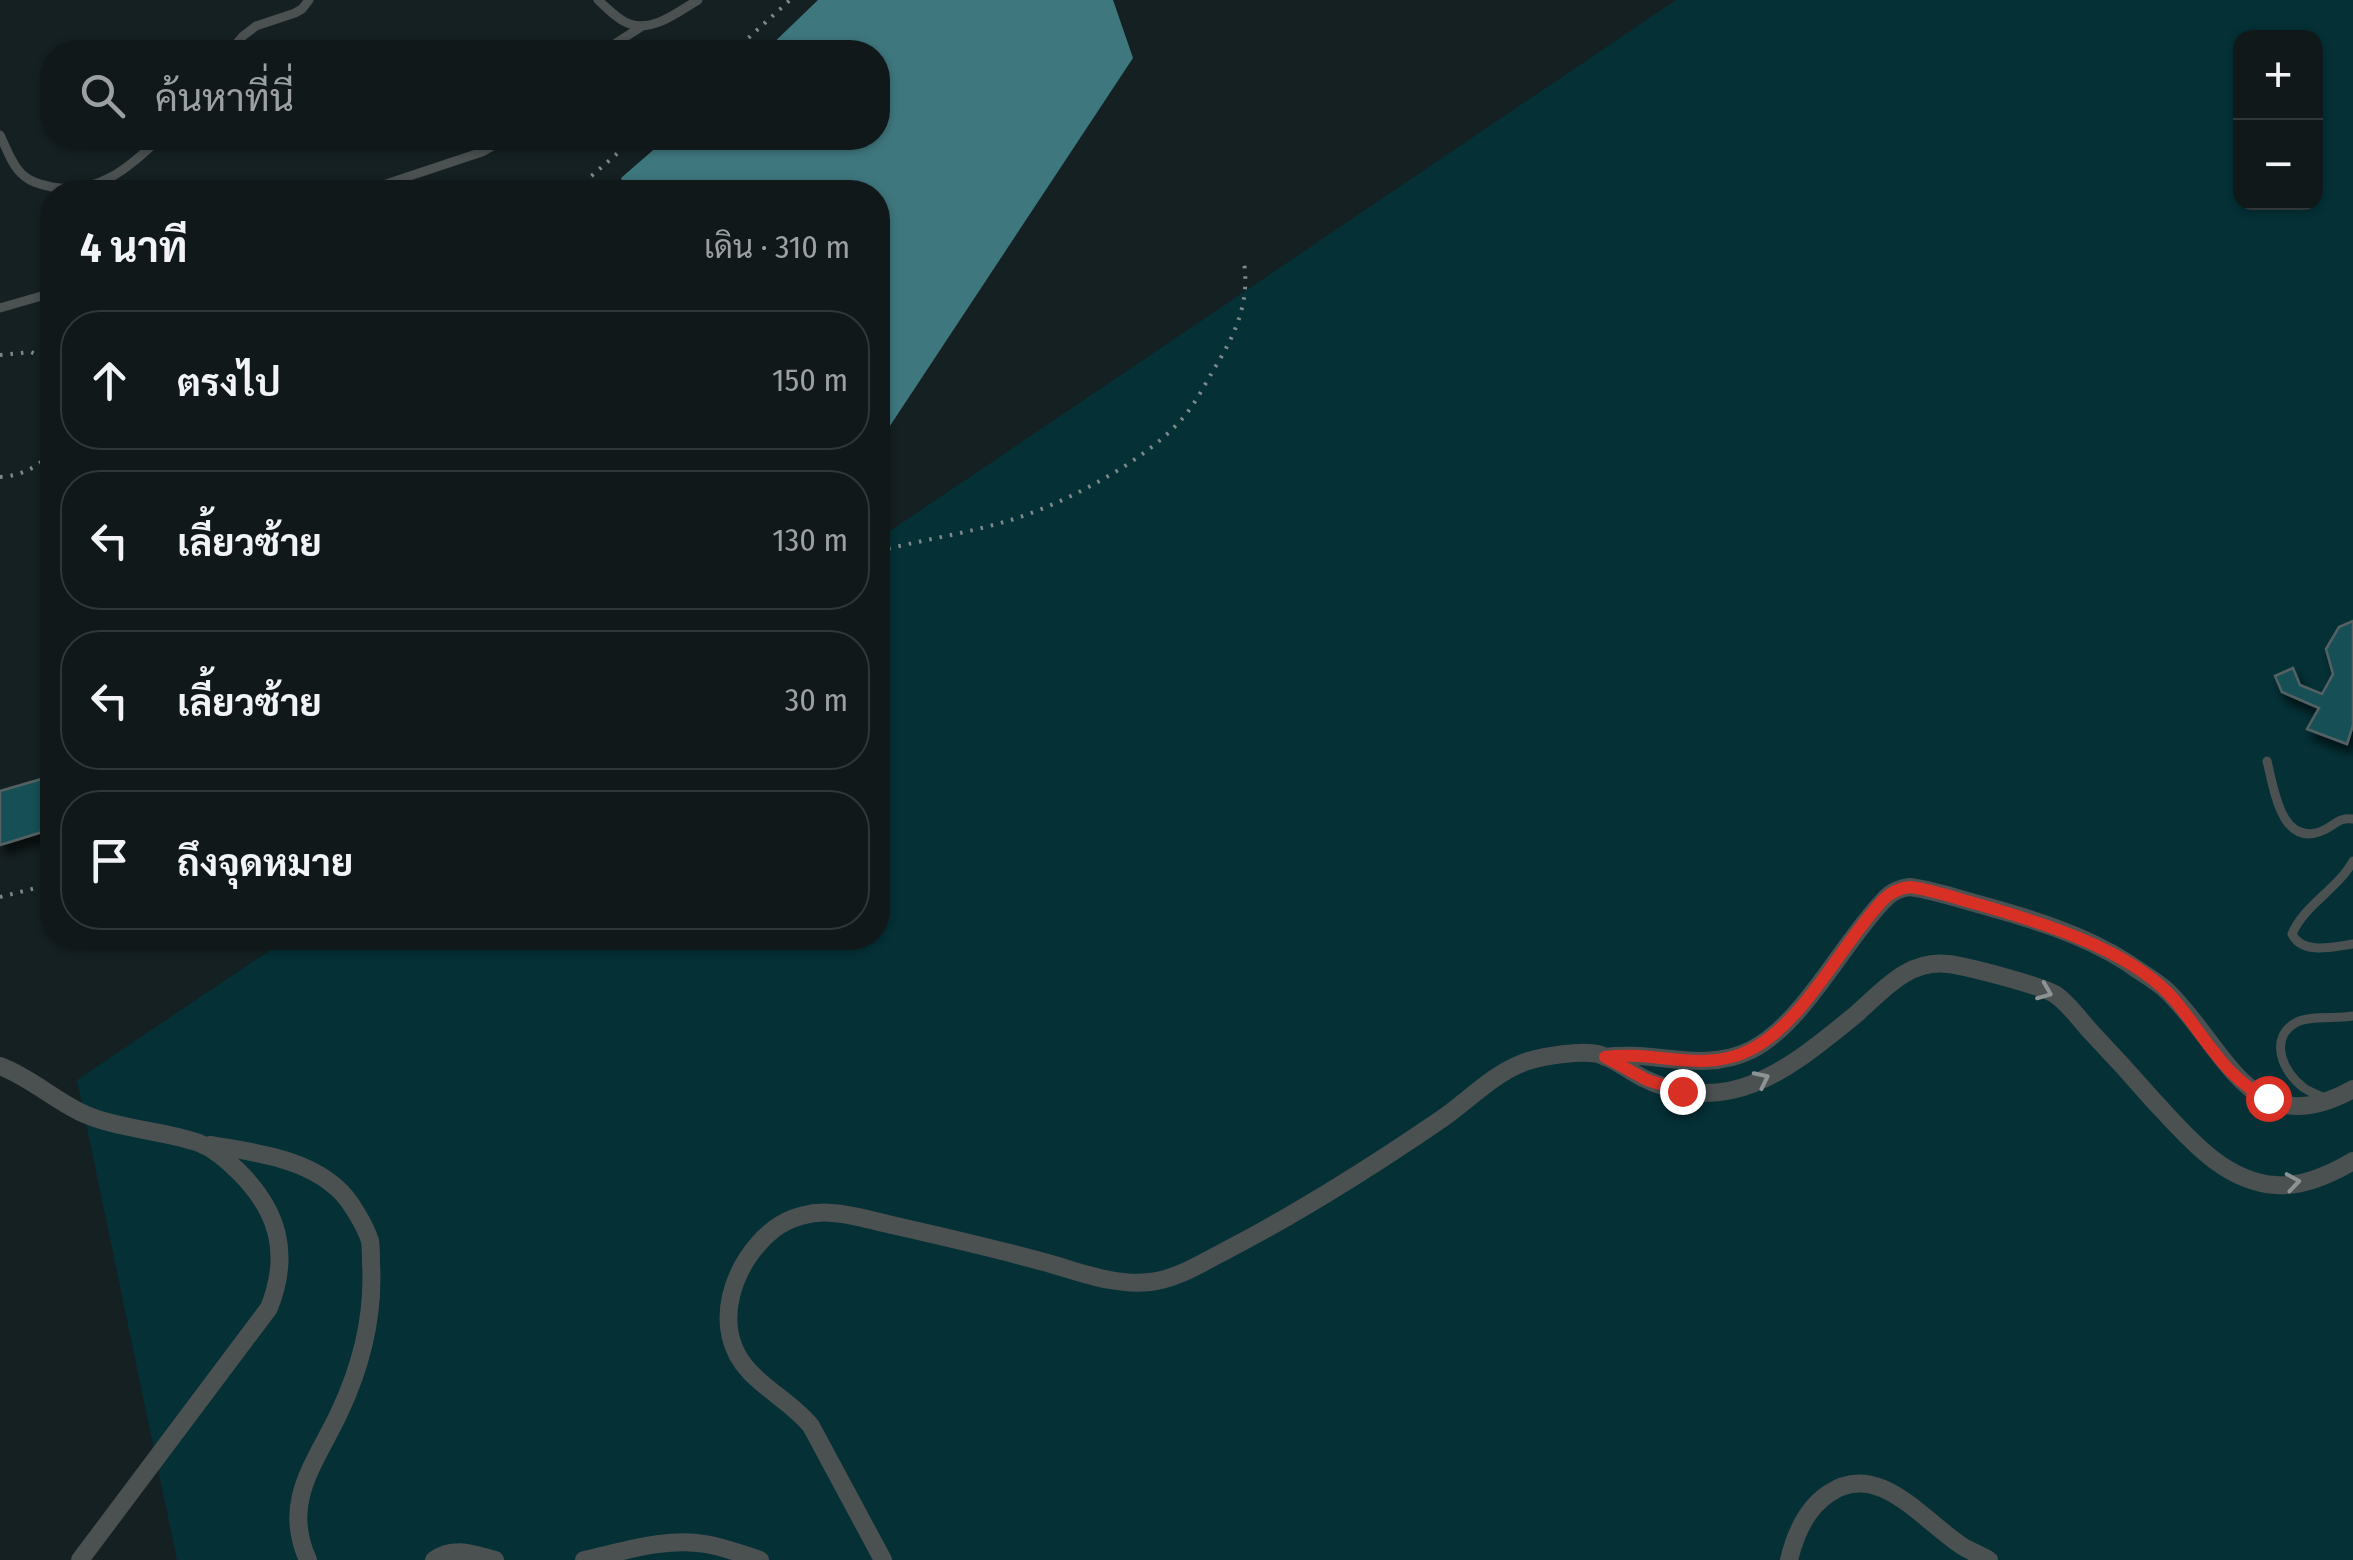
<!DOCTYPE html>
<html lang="th">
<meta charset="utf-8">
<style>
body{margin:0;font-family:"Fira Sans Condensed",Sarabun,sans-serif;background:#1e2527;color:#f1f3f6}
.controls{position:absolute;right:30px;top:30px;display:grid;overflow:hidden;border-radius:20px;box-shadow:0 2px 8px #0004}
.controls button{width:90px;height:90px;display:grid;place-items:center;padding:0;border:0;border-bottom:2px solid #303739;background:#10181a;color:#f1f3f6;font:50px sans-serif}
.stop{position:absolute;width:30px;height:30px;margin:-22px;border:8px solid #d93025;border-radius:50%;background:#fff}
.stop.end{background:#d93025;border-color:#fff;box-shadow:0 2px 10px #0008}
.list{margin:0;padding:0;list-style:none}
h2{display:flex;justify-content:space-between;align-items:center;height:130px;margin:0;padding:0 40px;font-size:42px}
h2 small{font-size:32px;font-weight:400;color:#9ca0a2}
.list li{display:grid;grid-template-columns:65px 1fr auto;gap:30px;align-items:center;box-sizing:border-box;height:140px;margin:0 20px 20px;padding:0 20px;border:2px solid #303739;border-radius:40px}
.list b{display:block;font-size:38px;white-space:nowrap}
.list em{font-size:32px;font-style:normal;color:#9ca0a2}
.icon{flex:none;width:55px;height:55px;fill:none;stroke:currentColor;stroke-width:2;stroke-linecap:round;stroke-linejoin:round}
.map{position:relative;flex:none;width:2353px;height:1560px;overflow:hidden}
.search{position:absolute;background:#10181a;box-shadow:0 2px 8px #0004;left:40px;top:40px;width:850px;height:110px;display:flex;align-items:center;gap:25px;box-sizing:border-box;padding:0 35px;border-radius:40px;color:#9ca0a2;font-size:38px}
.panel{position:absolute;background:#10181a;box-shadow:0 2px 8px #0004;left:40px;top:180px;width:850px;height:770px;border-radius:40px}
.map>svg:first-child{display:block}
.green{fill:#043036;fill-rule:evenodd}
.water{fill:#3f777f}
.building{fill:#145057;stroke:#546163;stroke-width:2.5;filter:url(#shadow)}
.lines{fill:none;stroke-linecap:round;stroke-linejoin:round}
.path{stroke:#80898a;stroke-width:4;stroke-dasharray:2.5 8;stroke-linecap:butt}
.lane{stroke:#4b5051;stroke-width:9}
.street{stroke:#4b5051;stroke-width:18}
.oneway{stroke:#8d9394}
.route{stroke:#d93025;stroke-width:12}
</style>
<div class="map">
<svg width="2353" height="1560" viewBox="0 0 2353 1560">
<defs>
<filter id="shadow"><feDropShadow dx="5" dy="9" stdDeviation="5" flood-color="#0009"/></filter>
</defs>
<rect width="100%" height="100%" fill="#152022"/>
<path class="green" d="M1676 0H2353V1560H177L77 1080 288 938H878V539ZM2240 38H2316V202H2240Z"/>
<path class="water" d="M818 0H1113L1133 58 878 444V192H627L621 178 667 138H878V52H764Z"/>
<path class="building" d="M2353 621V725L2347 744 2307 729 2319 708 2282 692 2275 676 2293 668 2300 685 2322 694 2333 674 2326 649 2339 627Z
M52 776V829L0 845V791Z"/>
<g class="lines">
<path class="path" d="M733 52 790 0
M578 192 588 179 635 138
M0 355 31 352 52 362
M0 477C21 476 38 467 52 452
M878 551C922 540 968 533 1011 520 1052 507 1092 487 1128 464 1147 451 1165 438 1181 420 1194 406 1204 386 1214 369 1235 335 1250 303 1244 262
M0 897 52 884"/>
<path class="lane" d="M598 0C607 8 619 21 630 24 654 32 679 11 698 0
M229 52 243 36 256 26 295 13 302 9 309 0
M602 52 641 27
M0 135C6 147 12 166 23 175 30 182 42 185 52 187 98 195 129 168 160 138
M362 192 482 152 506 138
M0 308 52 293
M2267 761C2274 788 2281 850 2324 830 2336 824 2340 817 2353 819
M2353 861C2338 889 2304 905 2292 934 2302 955 2333 947 2353 944
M2325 1098C2318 1095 2310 1092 2304 1088 2282 1072 2268 1037 2297 1022 2310 1015 2337 1019 2353 1016"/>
<path class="street" d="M1605 1057C1654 1050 1703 1074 1751 1050 1803 1024 1843 942 1884 900 1891 892 1900 888 1910 887 1933 890 1956 898 1978 904 2029 918 2083 934 2128 963 2140 972 2155 980 2166 990 2224 1044 2250 1147 2353 1089
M0 1066C29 1077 52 1098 80 1112 115 1129 161 1130 199 1143 214 1149 224 1158 236 1169 278 1209 291 1253 269 1308L80 1560
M210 1145C253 1152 305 1158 338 1189 349 1198 366 1227 370 1241 371 1247 371 1256 371 1263 374 1314 361 1366 340 1411 316 1463 281 1501 308 1560
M434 1560C454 1546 473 1554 495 1560
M584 1560C622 1552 666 1537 705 1544 724 1547 742 1554 760 1560
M883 1560 811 1426C794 1405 769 1392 750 1372 709 1329 732 1262 774 1229 790 1217 812 1211 832 1213 852 1214 873 1221 892 1225 945 1237 998 1249 1051 1264 1083 1273 1116 1286 1150 1282 1177 1279 1202 1263 1225 1251 1300 1212 1373 1166 1443 1118 1470 1099 1496 1071 1528 1061 1545 1056 1581 1050 1598 1054 1614 1058 1629 1071 1643 1078 1676 1095 1718 1098 1752 1084 1789 1070 1823 1041 1854 1016 1882 992 1907 959 1948 964 1966 966 2043 986 2056 995 2069 1004 2080 1020 2091 1032 2112 1054 2133 1077 2153 1100 2186 1135 2223 1182 2276 1185 2302 1187 2331 1174 2353 1161
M1789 1560C1795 1535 1806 1509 1828 1494 1878 1459 1922 1520 1962 1546 1970 1551 1980 1555 1989 1560"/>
</g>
<defs><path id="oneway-chevron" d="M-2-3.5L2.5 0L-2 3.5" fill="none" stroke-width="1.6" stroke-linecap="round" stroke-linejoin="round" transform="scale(2.5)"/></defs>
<g class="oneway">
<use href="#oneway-chevron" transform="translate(2045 992) rotate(22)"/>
<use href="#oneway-chevron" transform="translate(1762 1079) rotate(-26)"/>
<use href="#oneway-chevron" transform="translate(2293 1182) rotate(-9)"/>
</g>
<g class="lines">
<path class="route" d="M1682 1091 1647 1080 1605 1057C1654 1050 1703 1074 1750 1050 1804 1023 1842 943 1883 900 1891 892 1900 888 1910 887 1933 890 1955 898 1977 904 2037 921 2125 948 2169 994 2200 1027 2224 1080 2268 1098"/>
</g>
</svg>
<div class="controls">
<button>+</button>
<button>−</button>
</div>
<div class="stop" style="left:2268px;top:1098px"></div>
<div class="stop end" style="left:1682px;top:1091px"></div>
<div class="search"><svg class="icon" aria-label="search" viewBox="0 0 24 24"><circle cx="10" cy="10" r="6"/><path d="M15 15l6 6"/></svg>ค้นหาที่นี่</div>
<section class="panel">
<h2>4 นาที<small>เดิน · 310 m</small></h2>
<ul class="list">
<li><svg class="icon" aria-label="ahead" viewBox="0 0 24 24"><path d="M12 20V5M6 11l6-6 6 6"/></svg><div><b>ตรงไป</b></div><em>150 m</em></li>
<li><svg class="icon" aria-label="left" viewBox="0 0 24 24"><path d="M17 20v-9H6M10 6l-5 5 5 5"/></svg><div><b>เลี้ยวซ้าย</b></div><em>130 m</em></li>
<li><svg class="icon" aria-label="left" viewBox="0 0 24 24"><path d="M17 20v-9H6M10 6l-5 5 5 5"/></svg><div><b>เลี้ยวซ้าย</b></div><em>30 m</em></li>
<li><svg class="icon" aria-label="arrive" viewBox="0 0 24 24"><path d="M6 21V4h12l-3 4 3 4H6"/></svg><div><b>ถึงจุดหมาย</b></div></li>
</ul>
</section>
</div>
